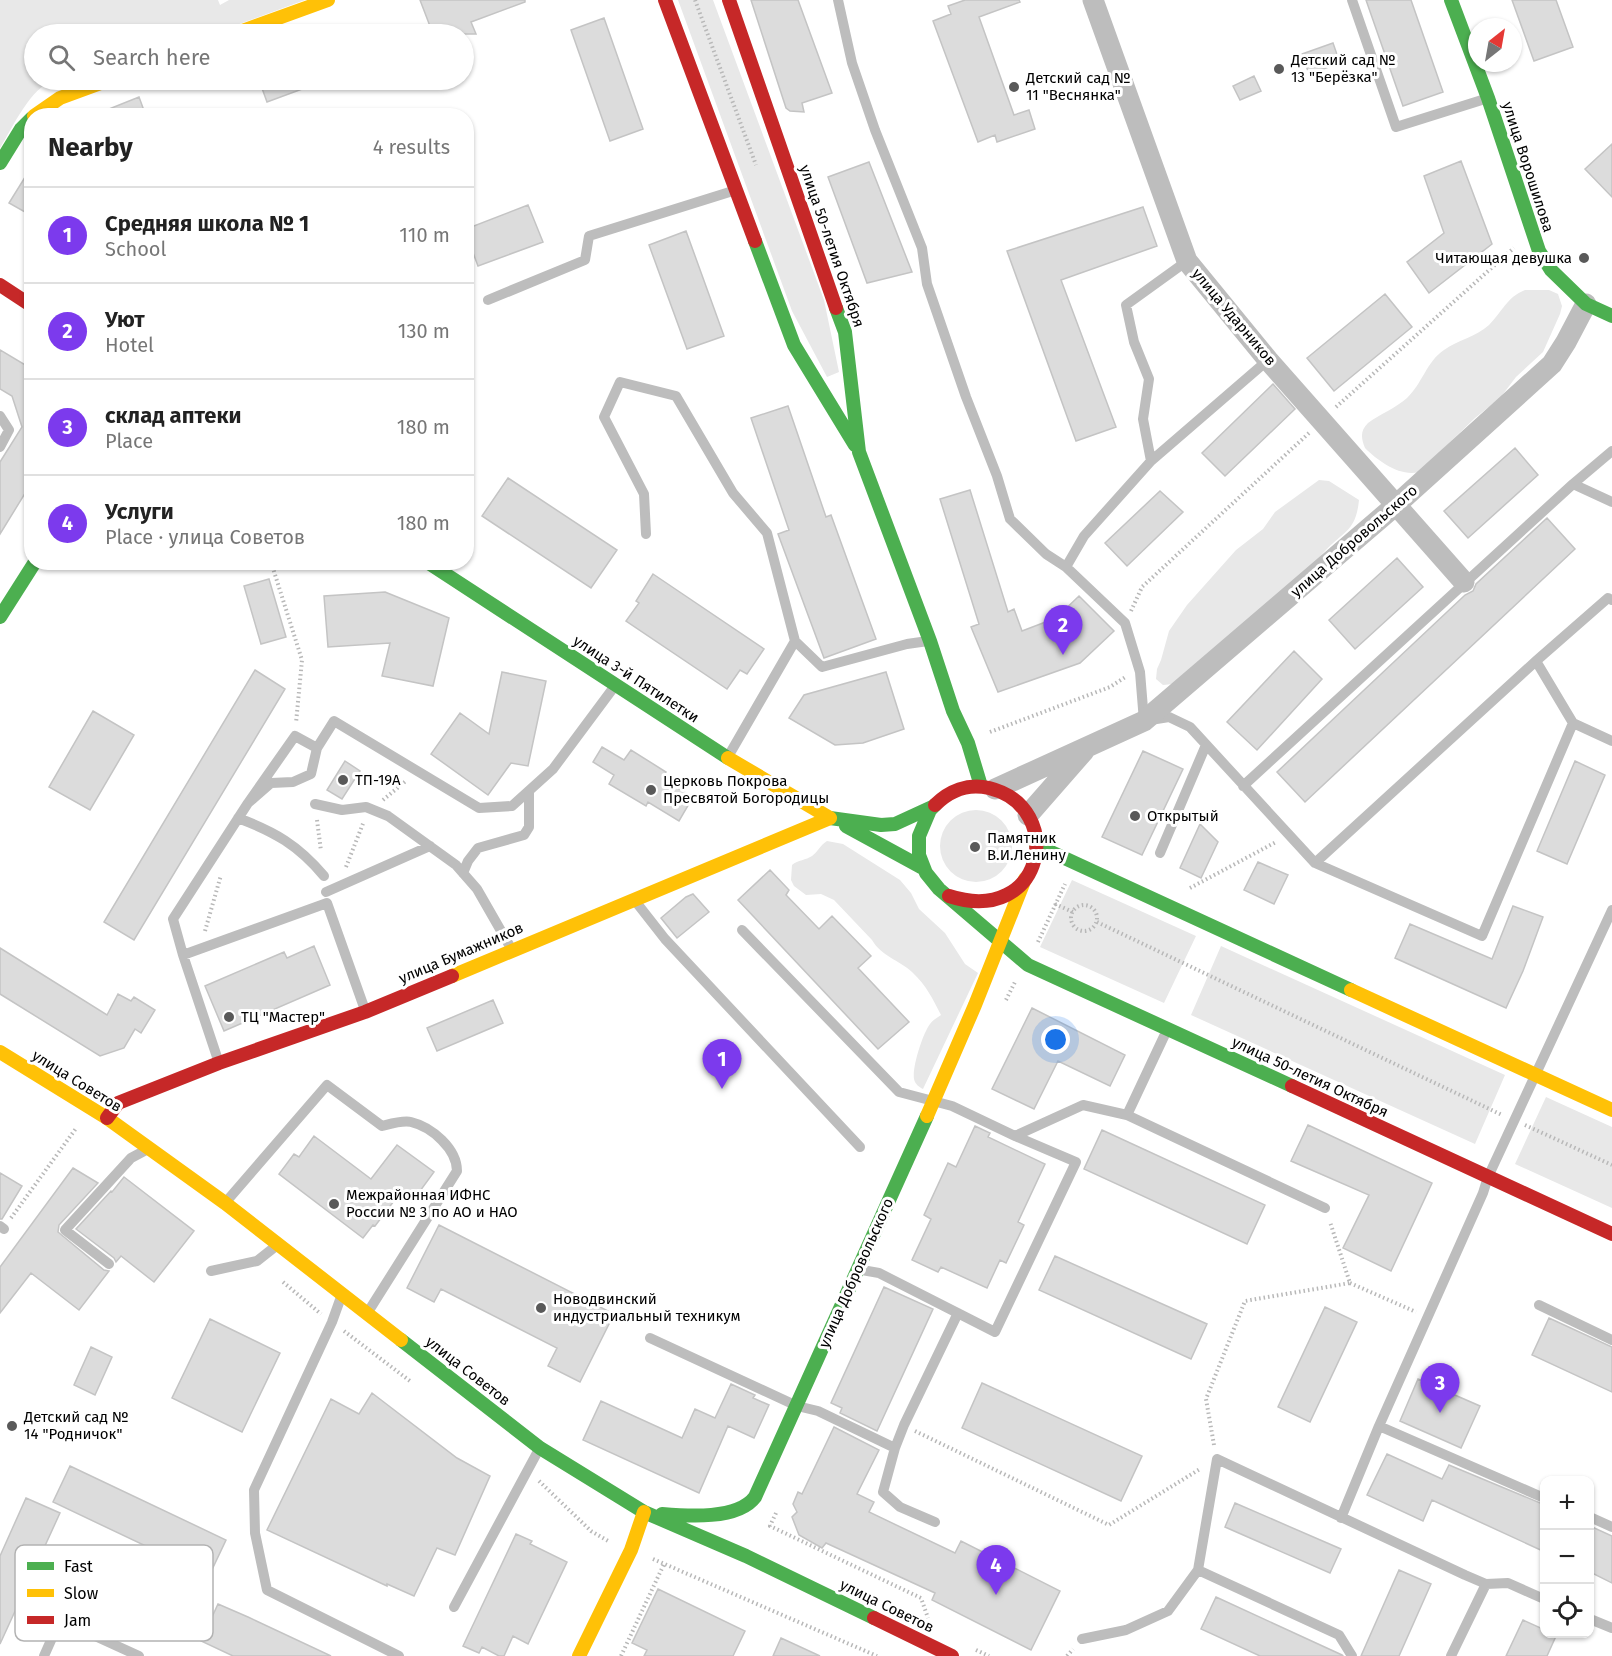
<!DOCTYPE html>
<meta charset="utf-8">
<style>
body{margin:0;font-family:"Fira Sans",sans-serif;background:#f6f6f6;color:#222}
.controls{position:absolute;right:18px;bottom:18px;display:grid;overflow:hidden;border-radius:12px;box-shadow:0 2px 4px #0004}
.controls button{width:54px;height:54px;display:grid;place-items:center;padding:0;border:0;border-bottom:2px solid #e0e0e0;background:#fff;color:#222;font:30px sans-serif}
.compass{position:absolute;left:1468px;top:18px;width:54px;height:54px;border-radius:50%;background:#fff;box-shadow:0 2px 4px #0004;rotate:31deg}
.you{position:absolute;left:1056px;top:1040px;width:21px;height:21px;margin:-15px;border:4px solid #fff;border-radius:50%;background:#1a73e8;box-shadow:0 0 0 9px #1a73e833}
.badge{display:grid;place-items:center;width:39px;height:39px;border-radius:50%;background:#7c3aed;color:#fff;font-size:20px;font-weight:700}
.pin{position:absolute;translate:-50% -50px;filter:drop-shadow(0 2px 3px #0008)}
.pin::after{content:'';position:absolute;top:32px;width:21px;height:18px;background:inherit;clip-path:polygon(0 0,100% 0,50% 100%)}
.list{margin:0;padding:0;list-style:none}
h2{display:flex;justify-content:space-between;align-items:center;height:78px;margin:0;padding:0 24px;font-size:26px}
h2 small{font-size:20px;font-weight:400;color:#767676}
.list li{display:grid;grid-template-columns:39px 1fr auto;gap:18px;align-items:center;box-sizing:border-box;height:96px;padding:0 24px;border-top:2px solid #e0e0e0}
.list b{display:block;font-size:22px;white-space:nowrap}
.list p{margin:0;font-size:20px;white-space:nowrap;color:#767676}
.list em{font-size:20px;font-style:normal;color:#767676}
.icon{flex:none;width:33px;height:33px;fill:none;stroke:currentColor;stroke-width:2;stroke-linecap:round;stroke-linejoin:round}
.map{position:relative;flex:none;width:1612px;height:1656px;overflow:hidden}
.search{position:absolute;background:#fff;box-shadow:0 2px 4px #0004;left:24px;top:24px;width:450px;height:66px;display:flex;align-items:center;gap:15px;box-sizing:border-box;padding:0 21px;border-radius:33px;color:#767676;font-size:22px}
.panel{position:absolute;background:#fff;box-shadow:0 2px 4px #0004;left:24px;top:108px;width:450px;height:462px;border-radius:24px}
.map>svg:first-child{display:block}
.green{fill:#e8e8e8}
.building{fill:#dcdcdc;stroke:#c4c4c4;stroke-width:1.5}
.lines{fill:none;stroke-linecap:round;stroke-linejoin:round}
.path{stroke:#b8b8b8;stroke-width:4;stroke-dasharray:1.5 3;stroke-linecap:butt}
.lane{stroke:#bdbdbd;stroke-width:10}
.street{stroke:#bdbdbd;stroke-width:21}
.fast{stroke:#4caf50;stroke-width:14}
.slow{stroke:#ffc107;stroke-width:14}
.jam{stroke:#c62828;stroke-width:14}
.poi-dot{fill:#595959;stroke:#fff;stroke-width:2}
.labels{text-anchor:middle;stroke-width:6;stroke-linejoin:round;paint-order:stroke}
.poi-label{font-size:15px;fill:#000;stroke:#fff;text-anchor:start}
.street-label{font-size:15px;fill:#000;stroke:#fff}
.key{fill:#fff;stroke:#b2b2b2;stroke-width:1.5}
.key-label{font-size:16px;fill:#000}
</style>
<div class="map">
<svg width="1612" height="1656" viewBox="0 0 1612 1656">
<rect width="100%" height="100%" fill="#fff"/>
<path class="green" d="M0 0H218L220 5 229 0H305L234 26 216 34H34V80H54C30 88 13 127 0 148Z
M678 0H713L824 300 839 372 827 377 792 311Z
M1525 290H1549L1558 294 1562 306 1560 314 1543 352 1516 377 1500 398 1475 418 1419 472C1400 477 1378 461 1365 448 1361 438 1360 431 1368 423 1380 414 1396 408 1407 398 1422 384 1427 361 1444 350 1458 340 1476 337 1489 325 1502 312 1507 297 1525 290Z
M1319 480 1329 481 1359 500C1356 531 1344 531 1326 550 1320 556 1315 563 1310 569L1173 684 1163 685 1156 679 1157 669 1161 660 1169 631 1187 605 1236 550 1263 529 1275 512Z
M940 846a36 36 0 1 1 72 0a36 36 0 1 1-72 0Z
M827 841 843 844 900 880 911 893 919 909 945 933 965 964 978 973 923 1089C919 1087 915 1084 914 1079 912 1067 923 1033 930 1024 933 1020 937 1018 941 1015 932 998 927 986 912 972 899 960 881 956 872 940L834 900 821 894 806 895 794 886 791 880 792 865C798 860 806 860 812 856 818 852 820 845 827 841Z
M1072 880 1196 936 1164 1003 1040 947Z
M1221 946 1505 1075 1475 1144 1191 1015Z
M1546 1097 1612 1127V1208L1515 1164Z"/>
<path class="building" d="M420 0H525V2L471 22 476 34H433Z
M751 0H798L832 93 802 103 804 112 790 111 786 108Z
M965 0H1019L1020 2 979 17 1014 115 1029 110 1035 129 997 142 995 135 978 142 933 21 951 14 948 6Z
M1366 0H1411L1443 92 1403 106Z
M1512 0H1556L1573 47 1534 61Z
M604 18 643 129 610 141 571 30Z
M1333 43 1340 63 1309 74 1302 54Z
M1254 76 1261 91 1240 100 1233 86Z
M259 80H323L324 81 267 102Z
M139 97 146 116H94V115Z
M1612 144V197L1585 169Z
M1461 161 1492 244 1429 293 1407 262 1444 233 1424 176Z
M869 162 912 272 867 283 828 177Z
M32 166V216L9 203Z
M528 205 543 242 478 266 466 234V229Z
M1143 207 1157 246 1061 280 1116 427 1076 441 1007 251Z
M686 231 724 336 687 349 649 245Z
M1385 294 1412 327 1334 391 1307 358Z
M0 350 32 369V482L0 534V462L22 427 12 396 0 389Z
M1273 384 1295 409 1225 476 1202 453Z
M788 406 826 517 831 515 876 639 824 658 778 534 789 530 751 418Z
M1515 448 1538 475 1468 538 1444 511Z
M508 478 617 550 591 588 482 516Z
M970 490 1008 612 1014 609 1022 631 1056 618 1079 596 1114 631 1080 663 998 692 971 627 979 624 940 499Z
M1160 491 1183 512 1127 566 1105 543Z
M1547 518 1575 549 1305 802 1277 772 1465 595 1473 591 1476 584Z
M1397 558 1423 587 1355 649 1329 620Z
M653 574 764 649 747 674 740 670 727 689 626 621 639 603 636 601Z
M269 579 286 637 261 644 244 586Z
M385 592 449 618 433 686 382 676 390 643 328 647 324 596Z
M1294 651 1322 679 1257 750 1227 722Z
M255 670 285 689 134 940 104 922Z
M502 672 546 681 528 766 511 763 488 795 431 754 460 713 489 734Z
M886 672 904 729 863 743 835 745 789 718 804 695Z
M93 711 134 735 90 810 49 787Z
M602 747 624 760 631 750 666 772 662 779 693 797 679 821 648 802 646 806 609 784 614 775 593 762Z
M1143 751 1183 769 1142 855 1102 837Z
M345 761 360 771 342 799 327 790Z
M1575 761 1605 775 1567 864 1537 851Z
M1200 824 1218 842 1201 878 1180 868Z
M1258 862 1288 875 1274 904 1244 890Z
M770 870 789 890 786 895 819 929 832 916 871 956 858 968 909 1022 878 1049 738 900Z
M693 894 709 912 677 938 661 918 686 897Z
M1513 906 1543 917 1523 971 1506 1008 1395 958 1410 924 1492 959Z
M314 946 330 985 224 1031 205 986 284 952 287 958Z
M0 948 107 1015 118 994 131 1001 134 997 155 1010 141 1033 135 1029 124 1048 100 1056 0 994Z
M493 1000 503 1023 437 1051 427 1028Z
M1032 1008 1125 1055 1110 1086 1058 1061 1034 1109 992 1089Z
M1308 1125 1432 1183 1391 1271 1343 1248 1369 1195 1291 1161Z
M975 1126 990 1133 988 1137 1045 1164 1018 1222 1024 1225 1006 1263 1000 1260 987 1288 941 1267 938 1272 912 1260 931 1219 924 1215 948 1163 956 1167Z
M1102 1130 1265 1205 1247 1244 1084 1169Z
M314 1136 371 1179 397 1145 434 1172 412 1202 400 1193 375 1226 373 1225 363 1238 279 1174 294 1154 299 1157Z
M73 1168 98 1183 59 1225 58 1232 104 1270 109 1271 79 1310 31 1273 0 1313V1267Z
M0 1173 22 1186 2 1219H0Z
M124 1177 194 1231 154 1282 121 1256 116 1262 114 1258 76 1229 111 1191 112 1192Z
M439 1225 614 1314 580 1382 548 1366 557 1348 441 1289 434 1302 407 1288Z
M1055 1256 1207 1324 1191 1359 1039 1290Z
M884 1287 933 1309 877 1431 840 1413 842 1408 831 1403Z
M1325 1307 1357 1322 1310 1422 1278 1407Z
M1549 1318 1612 1347V1392L1532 1355Z
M210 1319 280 1353 242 1432 172 1398Z
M91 1347 112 1357 95 1395 74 1385Z
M1418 1379 1480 1406 1461 1448 1400 1421Z
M982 1383 1142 1456 1121 1501 962 1428Z
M731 1384 755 1395 753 1398 769 1405 754 1438 728 1426 699 1493 583 1440 601 1401 682 1438 695 1409 715 1418Z
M372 1393 457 1458 490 1476 455 1555 437 1548 414 1596 387 1584V1586L267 1530 331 1399 359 1414Z
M834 1427 879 1450 857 1494 874 1502 869 1512 955 1553 961 1541 1060 1591 1031 1650 932 1600 935 1593 826 1543 822 1548 799 1535 792 1517 797 1512 793 1504 798 1492 802 1494Z
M1387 1454 1442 1479 1449 1465 1545 1505V1552L1432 1500 1423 1521 1367 1495Z
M70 1466 226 1540 209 1576 53 1502Z
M26 1498 60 1513 0 1644V1556Z
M1235 1503 1341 1549 1330 1573 1225 1527Z
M1590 1526 1612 1536V1583L1590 1572Z
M516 1534 532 1541 530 1544 567 1562 528 1644 513 1636 504 1656H499L482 1647 479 1653 463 1646Z
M1399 1570 1431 1584 1399 1656H1361Z
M658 1589 745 1631 733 1656H644L647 1650 632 1643Z
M1216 1597 1342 1655 1343 1656H1260L1201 1629Z
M218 1604 248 1617 331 1656H233L201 1641Z
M1523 1620 1545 1630V1634L1556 1636 1547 1656H1506Z
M781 1638 820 1656H773Z"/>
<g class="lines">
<path class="path" d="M695 0 756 165
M1336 407 1514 248
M271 562 302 660 296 723
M1131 611 1142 587 1309 433
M990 732 1110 687 1127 676
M383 800 407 780
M317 820 321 851
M346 867 364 821
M1190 888 1276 842
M1055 904 1073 912
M1071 918a13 13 0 1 1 26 0a13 13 0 1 1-26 0Z
M1097 922 1502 1115
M205 931 221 875
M1038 942 1065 884
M1006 1000 1015 982
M1525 1125 1612 1165
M11 1218 77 1127
M283 1282 321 1314
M1350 1283 1416 1312
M344 1331 410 1381
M915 1431 1109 1525 1200 1469
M1214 1445 1206 1399 1245 1301 1350 1283 1330 1222
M539 1481 591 1531 610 1542
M776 1513 770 1526 921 1598 928 1618
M653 1559 877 1656
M976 1650 989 1656
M621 1656 664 1564
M1067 1656 1073 1649"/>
<path class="lane" d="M838 0 852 63 875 130 922 248 927 284 966 397 997 476 1010 519 1046 554 1066 567
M1352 0 1396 127 1485 99
M488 300 585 260 589 236 736 190
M1268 360 1151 461 1084 536 1066 567 1125 623 1140 672 1144 721 1169 717 1190 727 1315 863 1482 936 1573 723 1612 741
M0 416 9 430 0 447
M1151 461 1143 419 1149 379 1134 342 1126 305 1187 261
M1573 484 1612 451
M646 534 644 494 604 417 620 382 676 396 733 493 767 533 795 641
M1536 661 1573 723
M317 748 334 721 479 808 512 806 553 769 614 687
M729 755 795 641 822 667 907 644 928 641
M1243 786 1573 484 1612 502
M315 804 342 810 366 807 388 816 456 865 477 889 512 950
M238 818C275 832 298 845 324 876
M1160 853 1206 745
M1315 863 1536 661 1608 598 1612 600
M463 873 468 861 478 848 524 835 529 827V791
M326 892 430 846
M636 902 665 939 860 1147
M742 930 899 1092 952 1106 1015 1136 1083 1105 1127 1115 1325 1208
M183 955 173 919 248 803 295 736 317 748 311 774 293 782 271 783 248 803
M218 1060 183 955 327 903 365 1010
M1127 1115 1167 1030
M225 1203 327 1085 382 1126C390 1124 403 1120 411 1122 432 1127 457 1149 457 1171L368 1312
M0 1226 4 1229
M109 1264 65 1230 131 1158 146 1150
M862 1270 879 1273 995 1332 1076 1162 1015 1136
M211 1271 257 1261 276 1246
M341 1297 332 1322 254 1490 255 1533 267 1590 399 1656
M1539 1305 1612 1340
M650 1338 797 1406 818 1411 895 1448 904 1425 958 1313
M1379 1426 1544 1498
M895 1448 883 1492 900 1507 935 1522
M1590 1517 1612 1527
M1341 1518 1379 1426 1483 1193 1488 1177 1612 910
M1198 1570 1339 1635 1352 1656
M454 1607 538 1451
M1590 1619 1612 1628
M1082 1639 1126 1630 1168 1611 1198 1570 1217 1459 1465 1575 1486 1584 1508 1583 1544 1599
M44 1656 60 1620 139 1656
M1451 1656 1486 1584"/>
<path class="street" d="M1093 0 1187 261 1268 360 1464 582
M995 789 1144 721 1396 505 1552 364 1566 342 1586 304
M1028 815 1084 751"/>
<path class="fast" d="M1451 0 1488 98 1539 251 1551 270 1586 304 1612 316
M0 163 21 129 32 118
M755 241 794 345 855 445
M836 308 845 332 859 452 930 641 953 711 968 743 981 786
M427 562 728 758
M0 617 35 562
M935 805 930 810 919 836V855L926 873 939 889 1028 965 1292 1086
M830 818 881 825 895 824 932 807
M846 826 923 868
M1036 845 1351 990
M401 1340 540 1448 644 1512 746 1556 874 1618
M662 1514C687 1516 738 1520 755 1497L927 1116"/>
<path class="slow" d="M234 34 328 0
M34 116 60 98 109 80
M728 758 830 818
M452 976 830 818
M1351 990 1612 1110
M0 1052 107 1118 225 1203 401 1340
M927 1116 975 1005 1025 879
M579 1656 631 1550 644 1512"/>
<path class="jam" d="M665 0 755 241
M729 0 836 308
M0 285 32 306
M935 805C949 791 968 783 989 788 1067 807 1045 927 949 896
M1292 1086 1612 1234
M107 1118 118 1103 219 1063 365 1012 452 976
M874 1618 952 1656"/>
</g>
<g class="poi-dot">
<circle cx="1279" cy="69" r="6"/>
<circle cx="1014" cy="87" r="6"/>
<circle cx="1584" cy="258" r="6"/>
<circle cx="343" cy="780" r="6"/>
<circle cx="651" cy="790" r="6"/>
<circle cx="1135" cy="816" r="6"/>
<circle cx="975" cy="847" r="6"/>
<circle cx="229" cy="1017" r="6"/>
<circle cx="334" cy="1204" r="6"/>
<circle cx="541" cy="1308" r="6"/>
<circle cx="12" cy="1426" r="6"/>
</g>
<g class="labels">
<g class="poi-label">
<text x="1291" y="65">Детский сад №<tspan x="1291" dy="17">13 "Берёзка"</tspan></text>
<text x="1026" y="83">Детский сад №<tspan x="1026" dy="17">11 "Веснянка"</tspan></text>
<text x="1572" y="263" text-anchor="end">Читающая девушка</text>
<text x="355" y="785">ТП-19А</text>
<text x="663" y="786">Церковь Покрова<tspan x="663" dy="17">Пресвятой Богородицы</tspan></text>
<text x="1147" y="821">Открытый</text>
<text x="987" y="843">Памятник<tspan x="987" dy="17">В.И.Ленину</tspan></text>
<text x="241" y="1022">ТЦ "Мастер"</text>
<text x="346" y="1200">Межрайонная ИФНС<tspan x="346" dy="17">России № 3 по АО и НАО</tspan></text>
<text x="553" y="1304">Новодвинский<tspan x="553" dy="17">индустриальный техникум</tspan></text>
<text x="24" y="1422">Детский сад №<tspan x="24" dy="17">14 "Родничок"</tspan></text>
</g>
<g class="street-label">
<text transform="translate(1528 167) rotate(72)" y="5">улица Ворошилова</text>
<text transform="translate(832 246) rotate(71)" y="5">улица 50-летия Октября</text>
<text transform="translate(1234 317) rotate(50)" y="5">улица Ударников</text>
<text transform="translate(1354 541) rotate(-41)" y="5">улица Добровольского</text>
<text transform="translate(636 679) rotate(33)" y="5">улица 3-й Пятилетки</text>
<text transform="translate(461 953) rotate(-23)" y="5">улица Бумажников</text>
<text transform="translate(1310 1077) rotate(25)" y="5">улица 50-летия Октября</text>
<text transform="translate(77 1081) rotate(32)" y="5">улица Советов</text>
<text transform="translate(856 1273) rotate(-66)" y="5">улица Добровольского</text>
<text transform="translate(468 1371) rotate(38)" y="5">улица Советов</text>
<text transform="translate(887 1606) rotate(26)" y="5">улица Советов</text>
</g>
</g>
<rect x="15" y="1545" width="198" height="96" rx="9" class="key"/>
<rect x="27" y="1562" width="27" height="8" fill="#4caf50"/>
<rect x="27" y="1589" width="27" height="8" fill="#ffc107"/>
<rect x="27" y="1616" width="27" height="8" fill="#c62828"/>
<g class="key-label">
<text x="64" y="1572">Fast</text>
<text x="64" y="1599">Slow</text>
<text x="64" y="1626">Jam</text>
</g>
</svg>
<div class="controls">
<button>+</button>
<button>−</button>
<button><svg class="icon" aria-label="locate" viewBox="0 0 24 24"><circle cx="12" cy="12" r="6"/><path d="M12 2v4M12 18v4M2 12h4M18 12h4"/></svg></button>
</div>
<svg class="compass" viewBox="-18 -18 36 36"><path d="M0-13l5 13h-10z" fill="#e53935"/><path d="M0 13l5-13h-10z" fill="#767676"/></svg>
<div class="you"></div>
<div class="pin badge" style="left:722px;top:1089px">1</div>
<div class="pin badge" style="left:1063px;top:655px">2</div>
<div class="pin badge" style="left:1440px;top:1413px">3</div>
<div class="pin badge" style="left:996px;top:1595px">4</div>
<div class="search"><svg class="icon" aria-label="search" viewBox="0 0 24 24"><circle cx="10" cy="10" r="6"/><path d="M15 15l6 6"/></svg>Search here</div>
<section class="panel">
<h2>Nearby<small>4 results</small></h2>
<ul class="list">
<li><span class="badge">1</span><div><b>Средняя школа № 1</b><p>School</p></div><em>110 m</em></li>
<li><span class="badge">2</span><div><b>Уют</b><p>Hotel</p></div><em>130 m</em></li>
<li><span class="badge">3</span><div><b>склад аптеки</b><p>Place</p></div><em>180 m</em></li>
<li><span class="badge">4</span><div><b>Услуги</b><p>Place · улица Советов</p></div><em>180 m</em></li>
</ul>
</section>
</div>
